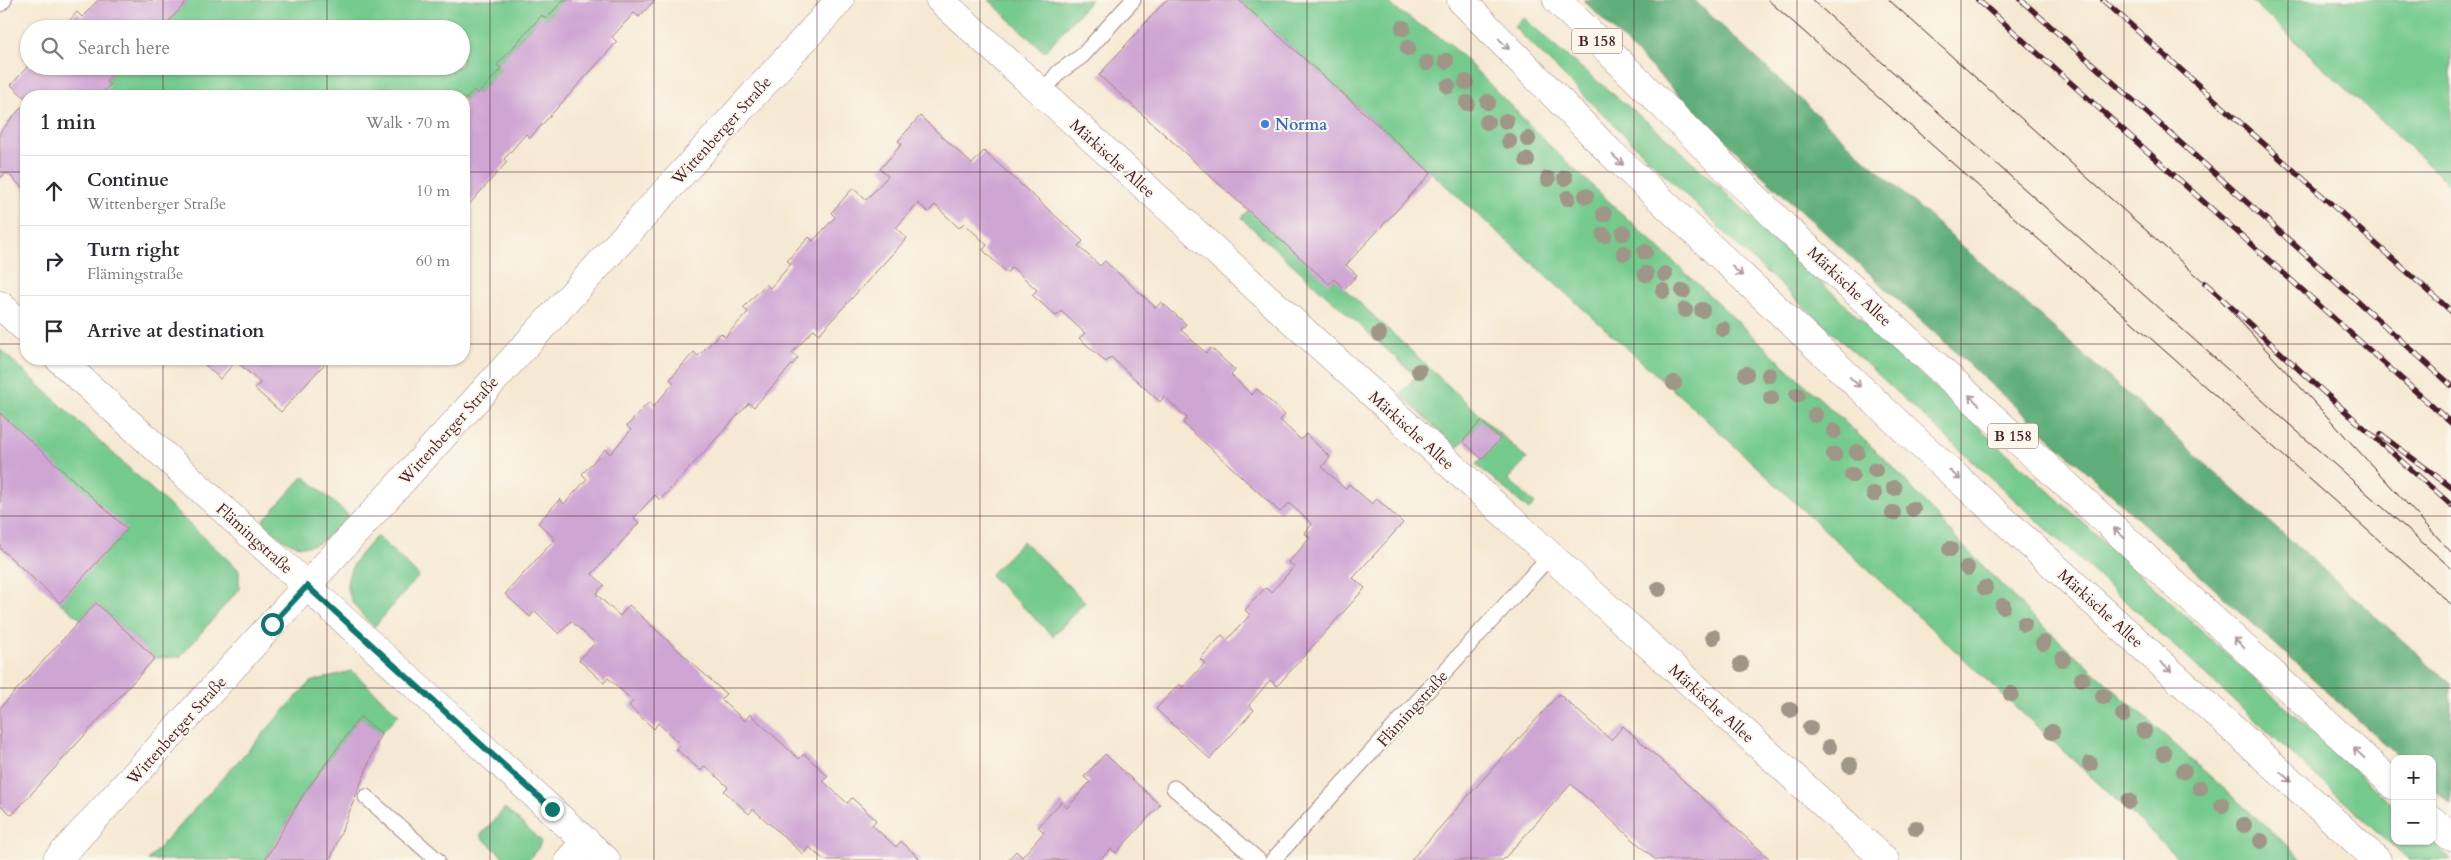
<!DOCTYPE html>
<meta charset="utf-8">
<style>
body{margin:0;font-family:Cardo,serif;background:#f2f2f3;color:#2b2b33}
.controls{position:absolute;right:15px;bottom:15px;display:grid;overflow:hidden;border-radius:10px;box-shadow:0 1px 4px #0004}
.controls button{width:45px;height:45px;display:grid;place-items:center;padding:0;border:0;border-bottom:1px solid #e1e1e2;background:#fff;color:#2b2b33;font:25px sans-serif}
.stop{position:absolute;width:15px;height:15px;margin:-11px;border:4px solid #0f766e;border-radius:50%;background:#fff}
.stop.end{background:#0f766e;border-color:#fff;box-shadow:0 1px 5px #0008}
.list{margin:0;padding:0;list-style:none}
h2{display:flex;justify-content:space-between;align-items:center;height:65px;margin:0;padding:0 20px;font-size:21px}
h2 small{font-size:16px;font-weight:400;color:#7c7c81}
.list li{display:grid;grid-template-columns:32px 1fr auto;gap:15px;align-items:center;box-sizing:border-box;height:70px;padding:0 20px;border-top:1px solid #e1e1e2}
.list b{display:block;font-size:19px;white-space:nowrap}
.list p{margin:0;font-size:16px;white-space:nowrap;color:#7c7c81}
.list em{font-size:16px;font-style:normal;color:#7c7c81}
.icon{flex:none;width:28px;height:28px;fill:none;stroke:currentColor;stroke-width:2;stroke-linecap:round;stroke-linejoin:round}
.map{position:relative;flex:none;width:2451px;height:860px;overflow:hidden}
.search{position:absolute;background:#fff;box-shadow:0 1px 4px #0004;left:20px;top:20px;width:450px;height:55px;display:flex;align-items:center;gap:12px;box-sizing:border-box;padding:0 18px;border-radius:28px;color:#7c7c81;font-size:19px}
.panel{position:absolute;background:#fff;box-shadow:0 1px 4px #0004;left:20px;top:90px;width:450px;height:275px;border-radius:20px}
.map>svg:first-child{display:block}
.green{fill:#74ca8e;stroke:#5f745c}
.forest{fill:#5fae79;stroke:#546652}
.building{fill:#cfa5d4}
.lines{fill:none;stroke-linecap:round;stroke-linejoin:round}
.service-casing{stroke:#a0847f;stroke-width:17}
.minor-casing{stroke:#a0847f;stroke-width:29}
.primary-casing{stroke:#a0847f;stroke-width:29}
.service{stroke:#fff;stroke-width:15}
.minor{stroke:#fff;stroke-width:28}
.primary{stroke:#fff;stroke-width:28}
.tram{stroke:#4a1f2b;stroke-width:1}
.rail-casing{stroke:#4a1f2b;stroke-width:5.5}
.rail{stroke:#fbf7ec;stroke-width:4;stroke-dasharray:11;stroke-linecap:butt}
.tree{fill:#9f9687}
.oneway{stroke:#ae9aa0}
.route{stroke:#0f766e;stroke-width:6}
.grid{fill:none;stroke:#4a1f2b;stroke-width:1;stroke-opacity:0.55}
.shop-dot{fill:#3f7fe0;stroke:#fbf7ec;stroke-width:2}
.labels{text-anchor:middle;stroke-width:4;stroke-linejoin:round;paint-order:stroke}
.shield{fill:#fbf7ec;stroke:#7f6065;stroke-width:1}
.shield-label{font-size:15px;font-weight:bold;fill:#4a1f2b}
.shop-label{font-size:16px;font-weight:bold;fill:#366cbe;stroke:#fbf7ec;text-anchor:start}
.street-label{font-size:16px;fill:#4a1f2b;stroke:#fbf7ec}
</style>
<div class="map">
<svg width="2451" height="860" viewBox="0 0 2451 860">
<rect width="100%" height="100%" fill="#fbf7ec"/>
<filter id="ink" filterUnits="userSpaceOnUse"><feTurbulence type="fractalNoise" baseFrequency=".02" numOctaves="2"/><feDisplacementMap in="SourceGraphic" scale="10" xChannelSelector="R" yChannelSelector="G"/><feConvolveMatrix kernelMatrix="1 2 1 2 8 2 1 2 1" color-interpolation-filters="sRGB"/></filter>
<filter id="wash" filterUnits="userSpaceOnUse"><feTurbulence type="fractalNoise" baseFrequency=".0096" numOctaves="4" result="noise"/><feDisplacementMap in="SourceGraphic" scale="20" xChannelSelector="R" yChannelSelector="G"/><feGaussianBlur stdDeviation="1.12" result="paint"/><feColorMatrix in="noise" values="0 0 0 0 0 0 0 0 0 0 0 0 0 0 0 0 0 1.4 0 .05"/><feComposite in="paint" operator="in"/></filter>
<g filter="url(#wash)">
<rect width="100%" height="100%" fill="#f6e9d3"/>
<path class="green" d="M188 0H563L546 19 541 16 497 64 501 69 478 94 474 90 464 101V96H99L109 85 106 81 119 66H461V29H162Z
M989 0H1091L1044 52Z
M1239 0H1386L1398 11 1450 44 1555 151 1893 467 1964 547 2032 616 2303 860H2181L1689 404Z
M2251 0H2451V186Z
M1523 17 1559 50 1668 139 1872 330 2395 807V841H2432L2451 860H2408L1741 249 1514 27Z
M1248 210 1329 283 1334 279 1527 459 1508 479 1535 504 1529 510 1476 464 1500 438 1481 421 1457 448 1400 394 1416 376 1241 218Z
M0 349 239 570V589L180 657 155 658 96 603 81 619 60 603 0 413Z
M304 476 349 516C316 554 300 556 261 523Z
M377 536 419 576 374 627C335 591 342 572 377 536Z
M1023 541 1085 602 1053 636 990 575Z
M352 671 399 715 381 733 360 717 303 795 265 860H148L310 682Z
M505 808 541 841 539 847 528 860H507L480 836Z"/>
<path class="forest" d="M1583 0H1694L1856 151 2451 684V805L2432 787V759H2401L1742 157Z"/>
<g id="blocks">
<path class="building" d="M98 0H188L162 29H62L77 12 82 17Z
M563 0H655L639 17 634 13 612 37 617 42 530 138 526 134 504 159 507 162 464 210V101L474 90 478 94 501 69 497 65 542 15 546 19Z
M1166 0H1239L1431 173 1346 265 1357 275 1344 289 1334 279 1329 284 1099 75Z
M28 66H119L106 81 110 85 99 96H26V99L11 85Z
M26 102V191L7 173 0 178V132Z
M920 116 972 164 984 151 1083 241 1078 246 1100 266 1105 261 1156 308 1161 302 1186 324 1181 330 1206 353 1211 348 1235 370 1231 375 1252 395 1257 389 1285 415 1280 420 1301 440 1306 434 1330 457 1322 467 1345 489 1349 484 1372 504 1377 499 1403 523 1353 578 1365 588 1277 686 1270 680 1249 705 1254 710 1210 759 1156 709 1179 684 1183 687 1205 663 1200 659 1222 635 1227 640 1250 615 1245 610 1265 588 1271 592 1294 567 1289 562 1310 538 1305 533 1312 524 1289 503 1280 512 1183 423 1187 418 1164 396 1160 402 1111 357 1106 362 1079 338 1085 333 1061 311 1056 316 1032 295 1037 290 1012 267 1007 273 983 250 987 245 964 223 959 228 935 205 928 212 918 203 896 228 907 238 819 334 814 329 792 353 798 358 754 407 749 403 660 500 655 495 634 518 639 523 592 574 604 585 596 594 620 616 629 605 726 694 721 699 745 721 750 714 799 759 804 754 828 776 823 781 847 803 852 798 876 820 872 825 896 847 901 841 921 860H824L809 847 803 854 753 809 749 814 724 791 728 787 705 766 701 771 676 749 680 744 658 723 654 729 629 706 633 701 608 678 604 683 579 660 595 643 571 621 559 634 535 611 530 617 505 594 555 539 538 523 560 499 564 504 587 479 582 474 605 449 610 454 631 430 627 426 649 402 653 407 674 383 670 379 694 352 698 356 721 333 725 337 748 312 743 308 766 284 770 288 791 264 787 261 809 237 813 241 835 217 831 213 853 188 866 200 888 176 880 169 902 144 898 141Z
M199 359H329L281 412 255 389 260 383 236 361 220 379Z
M0 413 127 529 60 603 0 548Z
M1481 421 1500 439 1482 459 1463 441Z
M96 603 155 658 12 815 0 805V708Z
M1559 694 1611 740 1623 726 1771 860H1656L1571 784 1503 860H1411Z
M360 717 381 733 330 860H265L303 795Z
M1105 754 1160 805 1116 853 1111 849 1100 860H1008L1016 851 1022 857 1044 832 1038 827 1061 802 1067 808 1090 782 1084 777Z"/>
</g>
</g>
<g filter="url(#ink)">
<use href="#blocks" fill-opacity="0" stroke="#a0847f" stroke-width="1"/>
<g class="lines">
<g class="service-casing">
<path id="service" d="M0 4 4 0
M1042 93 1059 72 1082 56 1133 0
M1174 788 1258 860
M366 797 437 860
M1273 860 1550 556"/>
</g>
<g class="minor-casing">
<path id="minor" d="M940 0 1885 860
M0 305 26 329
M59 359 606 860
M57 860 840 0
M569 860 586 841"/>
</g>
<g class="primary-casing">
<path id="primary" d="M1461 0 1609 151 1919 443 2377 860
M1557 0 1785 227 2395 786
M2432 820 2451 837"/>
</g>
<use href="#service" class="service"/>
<use href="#minor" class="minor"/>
<use href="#primary" class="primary"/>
<path class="tram" d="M1768 0 2451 604
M1812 0 2451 568
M1889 0 2205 283 2451 552"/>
<g class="rail-casing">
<path id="rail" d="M1978 0 2451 423
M2021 0 2451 385
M2103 0 2451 311
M2205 283 2318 387 2451 505
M2381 435 2451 487"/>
</g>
<use href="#rail" class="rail"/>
</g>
<g class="tree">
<circle cx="1403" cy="28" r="8"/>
<circle cx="1408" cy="48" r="8"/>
<circle cx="1446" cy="61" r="8"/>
<circle cx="1427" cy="63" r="8"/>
<circle cx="1466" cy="82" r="8"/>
<circle cx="1448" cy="86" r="8"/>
<circle cx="1488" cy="102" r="8"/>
<circle cx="1467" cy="103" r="8"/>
<circle cx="1506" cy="121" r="8"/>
<circle cx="1487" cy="122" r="8"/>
<circle cx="1528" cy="139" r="8"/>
<circle cx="1509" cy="141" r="8"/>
<circle cx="1527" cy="160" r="8"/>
<circle cx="1565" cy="178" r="8"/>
<circle cx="1548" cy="179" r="8"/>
<circle cx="1586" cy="196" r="8"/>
<circle cx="1568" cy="198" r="8"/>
<circle cx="1604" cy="214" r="8"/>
<circle cx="1623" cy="233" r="8"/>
<circle cx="1604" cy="235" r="8"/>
<circle cx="1645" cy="252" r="8"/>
<circle cx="1624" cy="253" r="8"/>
<circle cx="1646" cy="274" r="8"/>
<circle cx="1665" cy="274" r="8"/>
<circle cx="1663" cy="291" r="8"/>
<circle cx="1683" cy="291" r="8"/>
<circle cx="1685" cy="310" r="8"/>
<circle cx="1702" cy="310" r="8"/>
<circle cx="1723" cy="329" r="8"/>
<circle cx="1379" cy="334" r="8"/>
<circle cx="1419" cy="371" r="8"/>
<circle cx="1746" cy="374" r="8"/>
<circle cx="1769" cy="375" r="8"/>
<circle cx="1674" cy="383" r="8"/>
<circle cx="1797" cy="395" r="8"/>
<circle cx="1771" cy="398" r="8"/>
<circle cx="1815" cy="415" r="8"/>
<circle cx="1834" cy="431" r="8"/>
<circle cx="1857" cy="452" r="8"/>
<circle cx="1834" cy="455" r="8"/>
<circle cx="1875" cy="470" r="8"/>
<circle cx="1852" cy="475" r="8"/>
<circle cx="1894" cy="488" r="8"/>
<circle cx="1874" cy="494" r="8"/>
<circle cx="1913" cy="509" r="8"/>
<circle cx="1893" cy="513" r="8"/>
<circle cx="1950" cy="549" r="8"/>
<circle cx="1967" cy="568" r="8"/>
<circle cx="1985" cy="588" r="8"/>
<circle cx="1659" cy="589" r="8"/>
<circle cx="2003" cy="606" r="8"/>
<circle cx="2024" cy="624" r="8"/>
<circle cx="1713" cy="637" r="8"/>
<circle cx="2043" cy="643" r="8"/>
<circle cx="2063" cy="659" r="8"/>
<circle cx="1741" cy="664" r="8"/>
<circle cx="2082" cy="679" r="8"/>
<circle cx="2011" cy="694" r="8"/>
<circle cx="2103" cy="696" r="8"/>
<circle cx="1790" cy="710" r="8"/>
<circle cx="2123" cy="715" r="8"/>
<circle cx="1810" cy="728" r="8"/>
<circle cx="2144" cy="731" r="8"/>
<circle cx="2052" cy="732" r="8"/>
<circle cx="1829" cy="747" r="8"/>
<circle cx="2164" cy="753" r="8"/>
<circle cx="2090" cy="764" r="8"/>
<circle cx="1850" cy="765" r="8"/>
<circle cx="2184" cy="771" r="8"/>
<circle cx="2200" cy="788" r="8"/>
<circle cx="2129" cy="801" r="8"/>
<circle cx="2222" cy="805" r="8"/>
<circle cx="2244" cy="825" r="8"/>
<circle cx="1916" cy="828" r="8"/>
<circle cx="2261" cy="841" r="8"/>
</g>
<defs><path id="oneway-shaft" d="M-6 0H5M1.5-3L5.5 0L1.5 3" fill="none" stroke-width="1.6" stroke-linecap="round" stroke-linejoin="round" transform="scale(1.25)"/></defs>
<g class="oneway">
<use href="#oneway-shaft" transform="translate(1504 44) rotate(46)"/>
<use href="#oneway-shaft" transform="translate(1618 160) rotate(43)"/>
<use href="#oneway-shaft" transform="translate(1737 271) rotate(43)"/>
<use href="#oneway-shaft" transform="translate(1855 382) rotate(43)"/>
<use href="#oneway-shaft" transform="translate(1974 400) rotate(-137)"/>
<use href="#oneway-shaft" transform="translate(1955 475) rotate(42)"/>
<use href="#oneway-shaft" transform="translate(2119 533) rotate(-137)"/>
<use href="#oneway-shaft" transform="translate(2239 643) rotate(-137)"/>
<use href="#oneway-shaft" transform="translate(2166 667) rotate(42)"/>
<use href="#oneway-shaft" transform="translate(2359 753) rotate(-137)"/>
<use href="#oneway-shaft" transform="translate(2286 777) rotate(42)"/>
</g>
</g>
<g class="lines" filter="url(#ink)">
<path class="route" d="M272 624 307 586 552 809"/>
</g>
<path class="grid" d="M163 0V29M327 0V29M490 0V860M654 0V860M817 0V860M980 0V860M1144 0V860M1307 0V860M1471 0V860M1634 0V860M1797 0V860M1961 0V860M2124 0V860M2288 0V860M163 66V96M327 66V96M0 172H26M464 172H2451M0 344H26M464 344H2451M163 359V860M327 359V860M0 516H2451M0 688H2451"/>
<circle class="shop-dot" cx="1265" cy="124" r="5"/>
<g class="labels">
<g class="shield">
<rect x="1572" y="28.5" width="50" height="25" rx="4"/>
<rect x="1988" y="423.5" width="50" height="25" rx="4"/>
</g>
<g class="shield-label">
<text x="1597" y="46">B 158</text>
<text x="2013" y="441">B 158</text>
</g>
<g class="shop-label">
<text x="1275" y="130">Norma</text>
</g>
<g class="street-label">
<text transform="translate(721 130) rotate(-48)" y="6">Wittenberger Straße</text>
<text transform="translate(1113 158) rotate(42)" y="6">Märkische Allee</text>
<text transform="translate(1850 286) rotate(43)" y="6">Märkische Allee</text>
<text transform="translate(448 430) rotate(-48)" y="6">Wittenberger Straße</text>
<text transform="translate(1412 430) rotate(42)" y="6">Märkische Allee</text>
<text transform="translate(255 538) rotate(42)" y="6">Flämingstraße</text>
<text transform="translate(2101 608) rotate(42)" y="6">Märkische Allee</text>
<text transform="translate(1712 703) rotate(42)" y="6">Märkische Allee</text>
<text transform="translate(1412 708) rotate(-48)" y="6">Flämingstraße</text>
<text transform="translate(176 730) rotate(-48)" y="6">Wittenberger Straße</text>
</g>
</g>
</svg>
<div class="controls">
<button>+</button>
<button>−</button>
</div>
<div class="stop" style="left:272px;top:624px"></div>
<div class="stop end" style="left:552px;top:809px"></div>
<div class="search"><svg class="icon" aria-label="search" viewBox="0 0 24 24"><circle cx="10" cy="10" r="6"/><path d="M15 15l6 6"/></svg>Search here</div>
<section class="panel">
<h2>1 min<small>Walk · 70 m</small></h2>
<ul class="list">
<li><svg class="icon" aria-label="ahead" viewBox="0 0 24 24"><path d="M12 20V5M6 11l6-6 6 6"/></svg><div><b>Continue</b><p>Wittenberger Straße</p></div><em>10 m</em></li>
<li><svg class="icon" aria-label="right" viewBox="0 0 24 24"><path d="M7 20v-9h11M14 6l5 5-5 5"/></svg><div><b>Turn right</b><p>Flämingstraße</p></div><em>60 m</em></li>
<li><svg class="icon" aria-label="arrive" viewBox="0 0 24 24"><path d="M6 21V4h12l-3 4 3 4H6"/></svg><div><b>Arrive at destination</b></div></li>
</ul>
</section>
</div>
